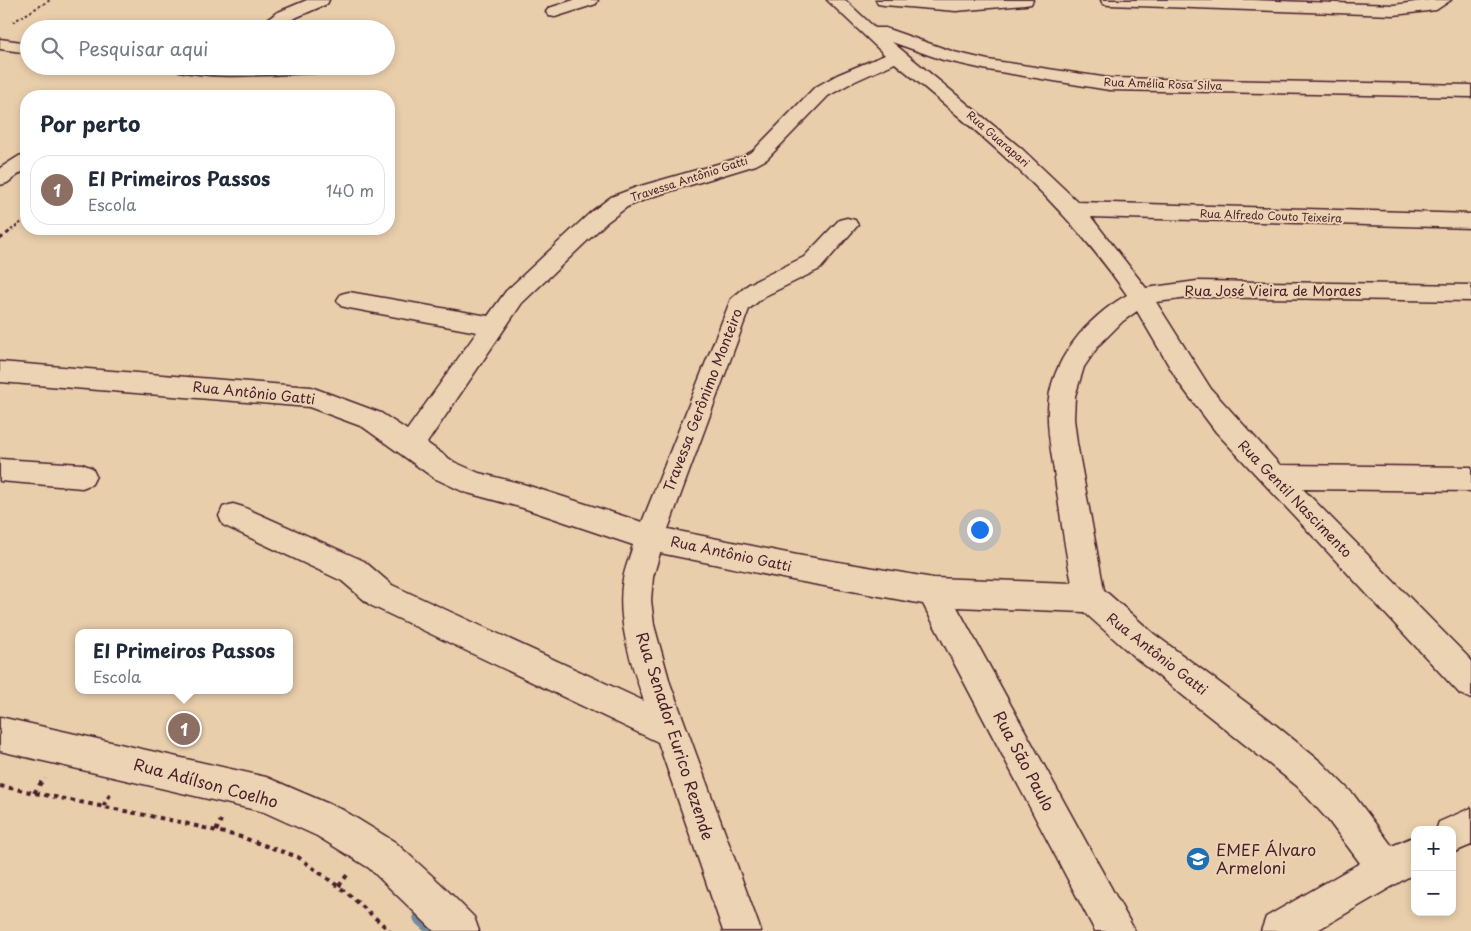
<!DOCTYPE html>
<html lang="pt">
<meta charset="utf-8">
<style>
body{margin:0;font-family:"Playpen Sans",sans-serif;background:#f2f2f3;color:#1f2937}
.controls{position:absolute;right:15px;bottom:15px;display:grid;overflow:hidden;border-radius:10px;box-shadow:0 2px 8px #0003}
.controls button{width:45px;height:45px;display:grid;place-items:center;padding:0;border:0;border-bottom:1px solid #e0e1e3;background:#fff;color:#1f2937;font:25px sans-serif}
.you{position:absolute;left:979px;top:529px;width:18px;height:18px;margin:-12px;border:4px solid #fff;border-radius:50%;background:#1a73e8;box-shadow:0 0 0 8px #1a73e833}
.badge{display:grid;place-items:center;width:32px;height:32px;border-radius:50%;background:#7c3aed;color:#fff;font-size:16px;font-weight:700}
.pin{position:absolute;translate:-50% -50%;border:2px solid #fff;box-shadow:0 1px 5px #0006}
.popup{position:absolute;left:75px;top:629px;width:218px;height:65px;box-sizing:border-box;display:grid;place-content:center;border-radius:10px;background:#fff;filter:drop-shadow(0 1px 4px #0005);font-size:16px;white-space:nowrap;color:#747a83}
.popup b{font-size:19px;color:#1f2937}
.popup::after{content:'';position:absolute;left:50%;top:100%;margin-left:-10px;border:10px solid transparent;border-top-color:#fff}
.list{margin:0;padding:0;list-style:none}
h2{display:flex;justify-content:space-between;align-items:center;height:65px;margin:0;padding:0 20px;font-size:21px}
h2 small{font-size:16px;font-weight:400;color:#747a83}
.list li{display:grid;grid-template-columns:32px 1fr auto;gap:15px;align-items:center;box-sizing:border-box;height:70px;margin:0 10px 10px;padding:0 10px;border:1px solid #e0e1e3;border-radius:20px}
.list b{display:block;font-size:19px;white-space:nowrap}
.list p{margin:0;font-size:16px;white-space:nowrap;color:#747a83}
.list em{font-size:16px;font-style:normal;color:#747a83}
.icon{flex:none;width:28px;height:28px;fill:none;stroke:currentColor;stroke-width:2;stroke-linecap:round;stroke-linejoin:round}
.map{position:relative;flex:none;width:1471px;height:931px;overflow:hidden}
.search{position:absolute;background:#fff;box-shadow:0 2px 8px #0003;left:20px;top:20px;width:375px;height:55px;display:flex;align-items:center;gap:12px;box-sizing:border-box;padding:0 18px;border-radius:28px;color:#747a83;font-size:19px}
.panel{position:absolute;background:#fff;box-shadow:0 2px 8px #0003;left:20px;top:90px;width:375px;height:145px;border-radius:20px}
.map>svg:first-child{display:block}
.lines{fill:none;stroke-linecap:round;stroke-linejoin:round}
.stream{fill:#708c9e;fill-rule:evenodd}
.minor-casing{stroke:#4a1f2b;stroke-width:3}
.path-far2{stroke:#4a1f2b;stroke-width:2;stroke-dasharray:2.5 2.5;stroke-linecap:butt}
.path-far1{stroke:#4a1f2b;stroke-width:3;stroke-dasharray:4 4;stroke-linecap:butt}
.path{stroke:#4a1f2b;stroke-width:4;stroke-dasharray:4.5 4.5;stroke-linecap:butt}
.minor{fill:#ebd3b3;fill-rule:evenodd}
.labels{text-anchor:middle;stroke-width:4;stroke-linejoin:round;paint-order:stroke}
.far-street-label{font-size:11px;fill:#4a1f2b;stroke:#ebd3b3}
.street-label{font-size:14px;fill:#4a1f2b;stroke:#ebd3b3}
.near-street-label{font-size:16px;fill:#4a1f2b;stroke:#ebd3b3}
.near-poi-label{font-size:16px;fill:#4a1f2b;stroke:#ebd3b3;text-anchor:start}
</style>
<div class="map">
<svg width="1471" height="931" viewBox="0 0 1471 931">
<rect width="100%" height="100%" fill="#e9ceac"/>
<filter id="ink" filterUnits="userSpaceOnUse"><feTurbulence type="fractalNoise" baseFrequency=".02" numOctaves="2"/><feDisplacementMap in="SourceGraphic" scale="10" xChannelSelector="R" yChannelSelector="G"/><feConvolveMatrix kernelMatrix="1 2 1 2 8 2 1 2 1" color-interpolation-filters="sRGB"/></filter>
<g filter="url(#ink)">
<g class="lines">
<path class="stream" d="M420 911C428 915 438 923 441 931H424L415 923 413 918 415 913Z"/>
<g class="minor-casing">
<path id="minor" d="M307 0H329L327 4 288 21 277 29H256L276 13Z
M574 0H598L596 4 555 17 549 16 546 12 549 8Z
M827 0H845L875 28H885L954 52 988 60 1109 78 1471 85V97L1109 90 988 70 943 60 892 42 1022 149 1078 202 1471 214V228L1091 217 1146 288 1197 281 1471 285V301L1197 297 1156 302 1211 389 1280 465 1471 467V491L1303 489 1471 660V699L1460 694 1216 432 1179 383 1137 311 1123 321 1099 345 1084 367 1075 396 1074 419 1077 443 1104 590 1154 634 1267 718 1321 762 1353 794 1392 846 1415 836V873L1316 931H1261L1266 917 1360 863 1328 820 1297 786 1132 655 1084 612 957 607 1135 931H1095L923 604 797 581 660 553 653 577 651 600 654 625 670 683 761 931H723L658 742 370 605 342 581 223 525 219 516 223 507 233 504 243 507 364 561 392 585 644 701C631 663 616 620 623 579 625 568 630 556 633 545L523 508 464 492 434 478 363 427 309 407 0 382V362L311 387 381 413 407 430 477 332 349 308 341 306 337 300 341 294 349 292 488 316 506 291 591 212 611 197 637 187 742 157 753 151 814 88 837 75 885 55ZM895 63C983 136 1062 200 1127 295 1086 318 1049 362 1048 410 1047 435 1053 460 1056 485 1061 518 1065 551 1072 583L933 578 797 555 668 529 749 309 765 296 820 269 858 225 855 220 847 218 839 220 804 257 749 284 731 299 642 522 523 484 479 473 454 462 427 443 522 303 607 222 627 207 651 197 756 165 767 159 828 96 851 83Z
M876 0H1033L1031 4 1025 5 956 11 884 5 878 4Z
M1101 0H1253L1394 5 1429 0H1451L1436 10 1394 15 1109 5 1103 4Z
M0 39 29 43V53L0 49Z
M172 66H323L324 68 321 72 315 73C271 74 217 80 175 70Z
M26 154V169L7 183 0 185V168L19 156Z
M0 459 82 464 92 468 96 476 92 484 82 488 0 481Z
M0 717 266 777 343 810 395 842 440 883 474 917 479 931H434L369 868 317 836 264 812 0 751Z
M1471 808V845L1452 853V830H1436L1439 822Z"/>
</g>
<path class="path-far2" d="M13 22 50 0
M11 230 26 219"/>
<path class="path-far1" d="M0 239 13 229"/>
<path class="path" d="M0 786 180 822 241 837 298 857 346 892 390 931
M34 793 44 778
M103 806 110 795
M216 831 221 820
M339 886 347 875"/>
<use href="#minor" class="minor"/>
</g>
</g>
<defs>
<g id="school-disc" transform="scale(1.25)"><circle r="9.5" fill="#1f6fb2" stroke="#ebd3b3"/><path d="M0-5L7-2L0 1L-7-2ZM-4 1L0 2.5L4 1V4Q0 6-4 4Z" fill="#fff"/></g>
</defs>
<g fill-rule="evenodd">
<use href="#school-disc" x="1198" y="859"/>
</g>
<g class="labels">
<g class="far-street-label">
<text transform="translate(1163 84) rotate(2)" y="4">Rua Amélia Rosa Silva</text>
<text transform="translate(998 139) rotate(41)" y="4">Rua Guarapari</text>
<text transform="translate(689 179) rotate(-18)" y="4">Travessa Antônio Gatti</text>
<text transform="translate(1271 216) rotate(2)" y="4">Rua Alfredo Couto Teixeira</text>
</g>
<g class="street-label">
<text x="1273" y="296">Rua José Vieira de Moraes</text>
<text transform="translate(254 393) rotate(6)" y="5">Rua Antônio Gatti</text>
<text transform="translate(703 400) rotate(-69)" y="5">Travessa Gerônimo Monteiro</text>
<text transform="translate(1295 499) rotate(46)" y="5">Rua Gentil Nascimento</text>
<text transform="translate(731 554) rotate(12)" y="5">Rua Antônio Gatti</text>
<text transform="translate(1157 654) rotate(38)" y="5">Rua Antônio Gatti</text>
</g>
<g class="near-street-label">
<text transform="translate(675 736) rotate(72)" y="6">Rua Senador Eurico Rezende</text>
<text transform="translate(1024 761) rotate(62)" y="6">Rua São Paulo</text>
<text transform="translate(206 783) rotate(15)" y="6">Rua Adílson Coelho</text>
</g>
<g class="near-poi-label">
<text x="1216" y="856">EMEF Álvaro<tspan x="1216" dy="18">Armeloni</tspan></text>
</g>
</g>
</svg>
<div class="controls">
<button>+</button>
<button>−</button>
</div>
<div class="you"></div>
<div class="pin badge" style="left:184px;top:729px;background:#8d6e63">1</div>
<div class="popup"><b>EI Primeiros Passos</b>Escola</div>
<div class="search"><svg class="icon" aria-label="search" viewBox="0 0 24 24"><circle cx="10" cy="10" r="6"/><path d="M15 15l6 6"/></svg>Pesquisar aqui</div>
<section class="panel">
<h2>Por perto<small></small></h2>
<ul class="list">
<li><span class="badge" style="background:#8d6e63">1</span><div><b>EI Primeiros Passos</b><p>Escola</p></div><em>140 m</em></li>
</ul>
</section>
</div>
